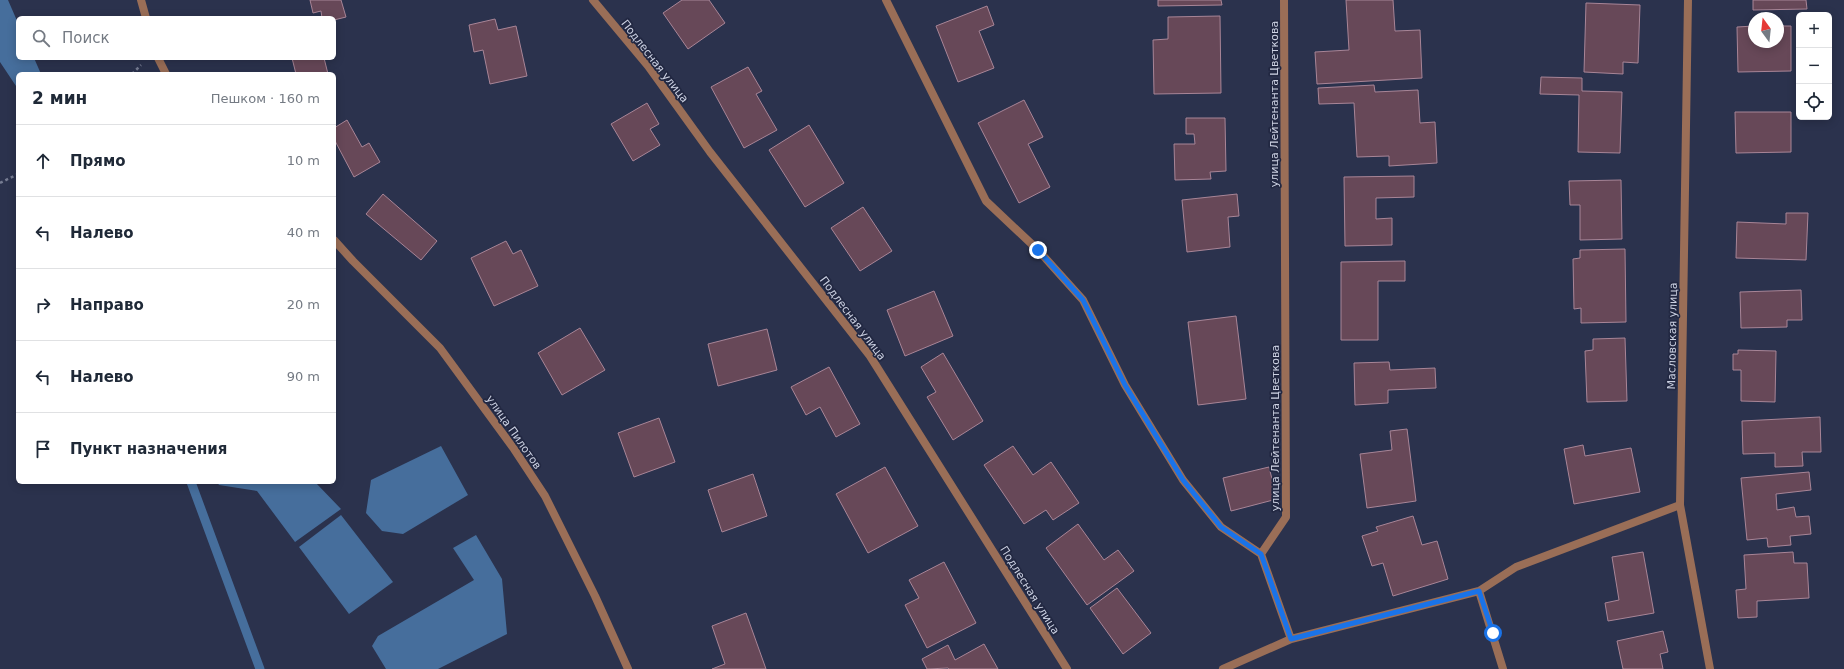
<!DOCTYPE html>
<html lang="ru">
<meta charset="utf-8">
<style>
body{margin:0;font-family:"DejaVu Sans",sans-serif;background:#f6f6f7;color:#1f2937}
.controls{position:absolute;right:12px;top:12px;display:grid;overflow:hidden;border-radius:6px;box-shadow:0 2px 10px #0003}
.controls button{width:36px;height:36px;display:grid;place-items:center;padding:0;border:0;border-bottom:1px solid #e0e1e3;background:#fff;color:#1f2937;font:20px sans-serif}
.compass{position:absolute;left:1748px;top:12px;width:36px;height:36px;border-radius:50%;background:#fff;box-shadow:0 2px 10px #0003;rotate:345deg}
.stop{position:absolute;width:12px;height:12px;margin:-9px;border:3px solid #1a73e8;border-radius:50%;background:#fff}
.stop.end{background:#1a73e8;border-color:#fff;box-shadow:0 1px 4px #0008}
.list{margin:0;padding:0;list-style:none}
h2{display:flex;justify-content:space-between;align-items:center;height:52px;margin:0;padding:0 16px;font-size:17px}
h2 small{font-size:13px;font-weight:400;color:#747a83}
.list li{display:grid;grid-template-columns:26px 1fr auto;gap:12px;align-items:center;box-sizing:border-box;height:72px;padding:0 16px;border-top:1px solid #e0e1e3}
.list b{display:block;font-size:15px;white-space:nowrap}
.list em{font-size:13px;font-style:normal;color:#747a83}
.icon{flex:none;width:22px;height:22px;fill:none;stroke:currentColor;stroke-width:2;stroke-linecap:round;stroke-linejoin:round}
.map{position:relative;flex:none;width:1844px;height:669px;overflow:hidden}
.search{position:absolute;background:#fff;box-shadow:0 2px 10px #0003;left:16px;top:16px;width:320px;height:44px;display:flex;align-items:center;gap:10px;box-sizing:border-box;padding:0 14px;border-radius:6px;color:#747a83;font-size:15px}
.panel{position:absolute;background:#fff;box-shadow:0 2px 10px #0003;left:16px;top:72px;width:320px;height:412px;border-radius:6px}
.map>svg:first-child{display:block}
.water{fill:#466e9c}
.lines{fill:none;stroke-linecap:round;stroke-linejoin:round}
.stream{stroke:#466e9c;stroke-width:9}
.building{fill:#674858;stroke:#a88597}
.path{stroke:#767c92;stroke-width:2.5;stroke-dasharray:3 3;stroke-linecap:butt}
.minor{stroke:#9a6e57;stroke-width:8}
.route{stroke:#1a73e8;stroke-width:5}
.labels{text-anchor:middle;stroke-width:3.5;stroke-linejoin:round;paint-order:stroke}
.street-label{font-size:11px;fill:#cdd2e3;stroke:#222842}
</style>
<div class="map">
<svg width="1844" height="669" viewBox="0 0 1844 669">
<rect width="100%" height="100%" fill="#2b324d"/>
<path class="water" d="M0 0H8L18 23V58H34L41 74H18V89L0 62Z
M441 446 468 495 403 534 382 531 366 513 371 480Z
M217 482H315L341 509 295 542 257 491 219 485Z
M341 515 393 582 349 614 299 547Z
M476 535 502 579 507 634 438 669H386L372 646 378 636 474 580 453 548Z"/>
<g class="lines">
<path class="stream" d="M191 482 260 669"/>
</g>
<path class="building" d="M310 0H341L346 17 334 20V18H322L321 11 313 13Z
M682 0H709L725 23 688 49 663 13Z
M1158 0H1221L1222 5 1158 6Z
M1346 0H1393L1395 31 1420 30 1422 78 1317 84 1315 52 1349 50Z
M1753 0H1806L1807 9 1753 10Z
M1586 3 1640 5 1638 63 1623 62V74L1584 72Z
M987 6 994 25 979 31 994 68 958 82 936 26Z
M1220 16 1221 93 1154 94 1153 40 1168 39V17Z
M495 19 498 30 516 26 527 76 490 84 483 50 474 52 469 25Z
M1754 26V42H1778V26H1791V71L1738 72 1737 27Z
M292 58H324L328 74H296Z
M748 67 762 91 756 94 777 130 744 148 711 87Z
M1541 77 1582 78V91L1622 92 1620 153 1578 152 1579 95 1540 94Z
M1374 85 1375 92 1418 90 1420 123 1435 122 1437 163 1389 166V156L1357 157 1354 103 1319 104 1318 88Z
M1024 100 1043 137 1028 144 1050 187 1019 203 978 123Z
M647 103 659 124 650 129 660 145 633 161 611 124Z
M1735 112H1791V152L1736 153Z
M1186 118H1225L1226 171 1210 172 1211 179 1175 180 1174 144H1195L1194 134H1186Z
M347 120 362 147 369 143 380 162 354 177 334 139V128Z
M809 125 844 183 805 207 769 150Z
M1414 176V197L1376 198V219L1392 218V245L1345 246 1344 177Z
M1621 180 1622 239 1580 240V205H1570L1569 181Z
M383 194 437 241 421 260 366 214Z
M1237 194 1239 216 1228 217 1230 247 1187 252 1182 200Z
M863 207 892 251 860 271 831 228Z
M1786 213H1808L1806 260 1736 258 1737 222 1786 224Z
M506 241 513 254 521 250 538 286 494 306 471 258Z
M1625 249 1626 322 1581 323V308L1574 309 1573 259 1580 258V250Z
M1405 261V281H1378V340H1341V262Z
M1801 290 1802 320H1787V327L1741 328 1740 292Z
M934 291 953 336 905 356 887 310Z
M1236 316 1246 399 1198 405 1188 322Z
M580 328 605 370 562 395 538 353Z
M767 329 777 370 718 386 708 344Z
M1625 338 1627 401 1587 402 1585 351 1593 350V339Z
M1738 350 1776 351 1775 402 1741 401V370H1733V354H1738Z
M943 353 983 421 953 440 927 397 936 392 921 367Z
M1389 362 1390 370 1435 368 1436 388 1388 390V403L1355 405 1354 363Z
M829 367 860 424 836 437 820 407 806 415 791 387Z
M1820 417 1821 452H1802L1803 466 1775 467V453L1743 454 1742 421Z
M659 418 675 462 634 477 618 433Z
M1407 429 1416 501 1367 508 1360 454 1392 450 1390 431Z
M1583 445 1585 456 1631 448 1640 492 1574 504 1564 449Z
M1013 446 1033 475 1051 462 1079 503 1053 520 1046 510 1024 524 984 465Z
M885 467 918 526 868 553 836 494Z
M1269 467 1277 499 1231 511 1223 478Z
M1809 472 1811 490 1776 494 1777 510 1794 507 1796 517 1809 516 1811 534 1790 536 1791 545 1768 547 1767 538 1747 540 1741 478Z
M753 474 767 516 722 532 708 490Z
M1413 516 1422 545 1437 541 1448 579 1393 596 1383 563 1372 566 1362 536 1378 531 1376 527Z
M1078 524 1104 560 1118 550 1134 571 1087 605 1046 548Z
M1643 552 1654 613 1608 621 1605 603 1619 600 1612 557Z
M1793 552 1794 563H1807L1809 598 1757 601V617L1738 618 1736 590 1746 589 1744 555Z
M944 562 976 623 927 648 905 605 919 598 909 580Z
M1117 588 1151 633 1123 654 1090 608Z
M746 613 766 669H712L725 664 712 626Z
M1663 631 1668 652 1660 654 1663 669H1623L1617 641Z
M984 644 998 669H949L948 668 927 669 922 659 948 645 955 660Z"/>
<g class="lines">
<path class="path" d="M132 74 141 65
M0 183 18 174"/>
<path class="minor" d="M141 0 146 18
M593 0 648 66 710 152 870 356 1067 669
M886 0 986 201 1038 250 1083 300 1125 385 1183 480 1221 527 1261 554
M1284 0 1286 517 1261 554 1291 639 1479 591 1503 669
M1688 0 1680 505 1710 669
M158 58 166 74
M334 240 353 261 440 348 514 449 545 496 595 596 628 669
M1479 591 1516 567 1680 505
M1223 669 1291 639"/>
</g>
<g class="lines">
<path class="route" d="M1038 250 1083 300 1125 385 1183 480 1221 527 1261 554 1291 639 1479 591 1493 633"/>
</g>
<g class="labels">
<g class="street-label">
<text transform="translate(655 61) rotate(52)" y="4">Подлесная улица</text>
<text transform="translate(1274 104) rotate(-90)" y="4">улица Лейтенанта Цветкова</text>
<text transform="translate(853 318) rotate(53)" y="4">Подлесная улица</text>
<text transform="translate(1672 336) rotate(-89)" y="4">Масловская улица</text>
<text transform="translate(1275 428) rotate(-90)" y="4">улица Лейтенанта Цветкова</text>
<text transform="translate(514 432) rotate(55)" y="4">улица Пилотов</text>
<text transform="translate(1030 590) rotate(58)" y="4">Подлесная улица</text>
</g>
</g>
</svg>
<div class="controls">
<button>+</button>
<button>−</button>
<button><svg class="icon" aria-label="locate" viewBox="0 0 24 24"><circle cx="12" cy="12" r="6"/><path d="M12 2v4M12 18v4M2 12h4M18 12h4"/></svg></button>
</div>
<svg class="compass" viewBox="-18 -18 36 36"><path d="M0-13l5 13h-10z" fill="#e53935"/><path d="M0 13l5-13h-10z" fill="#747a83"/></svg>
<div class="stop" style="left:1493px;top:633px"></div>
<div class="stop end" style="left:1038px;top:250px"></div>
<div class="search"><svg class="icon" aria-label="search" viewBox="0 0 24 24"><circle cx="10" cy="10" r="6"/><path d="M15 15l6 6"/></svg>Поиск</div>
<section class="panel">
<h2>2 мин<small>Пешком · 160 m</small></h2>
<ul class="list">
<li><svg class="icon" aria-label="ahead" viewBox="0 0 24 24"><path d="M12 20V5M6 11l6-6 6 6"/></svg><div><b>Прямо</b></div><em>10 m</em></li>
<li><svg class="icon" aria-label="left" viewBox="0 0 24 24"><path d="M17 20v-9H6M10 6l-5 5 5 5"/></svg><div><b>Налево</b></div><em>40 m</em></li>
<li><svg class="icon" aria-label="right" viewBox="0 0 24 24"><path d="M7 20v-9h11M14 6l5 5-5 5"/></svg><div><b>Направо</b></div><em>20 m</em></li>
<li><svg class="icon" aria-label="left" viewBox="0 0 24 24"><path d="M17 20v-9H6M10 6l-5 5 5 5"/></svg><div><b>Налево</b></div><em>90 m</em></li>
<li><svg class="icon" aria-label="arrive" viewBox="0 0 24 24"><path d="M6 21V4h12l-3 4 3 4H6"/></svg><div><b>Пункт назначения</b></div></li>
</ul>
</section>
</div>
